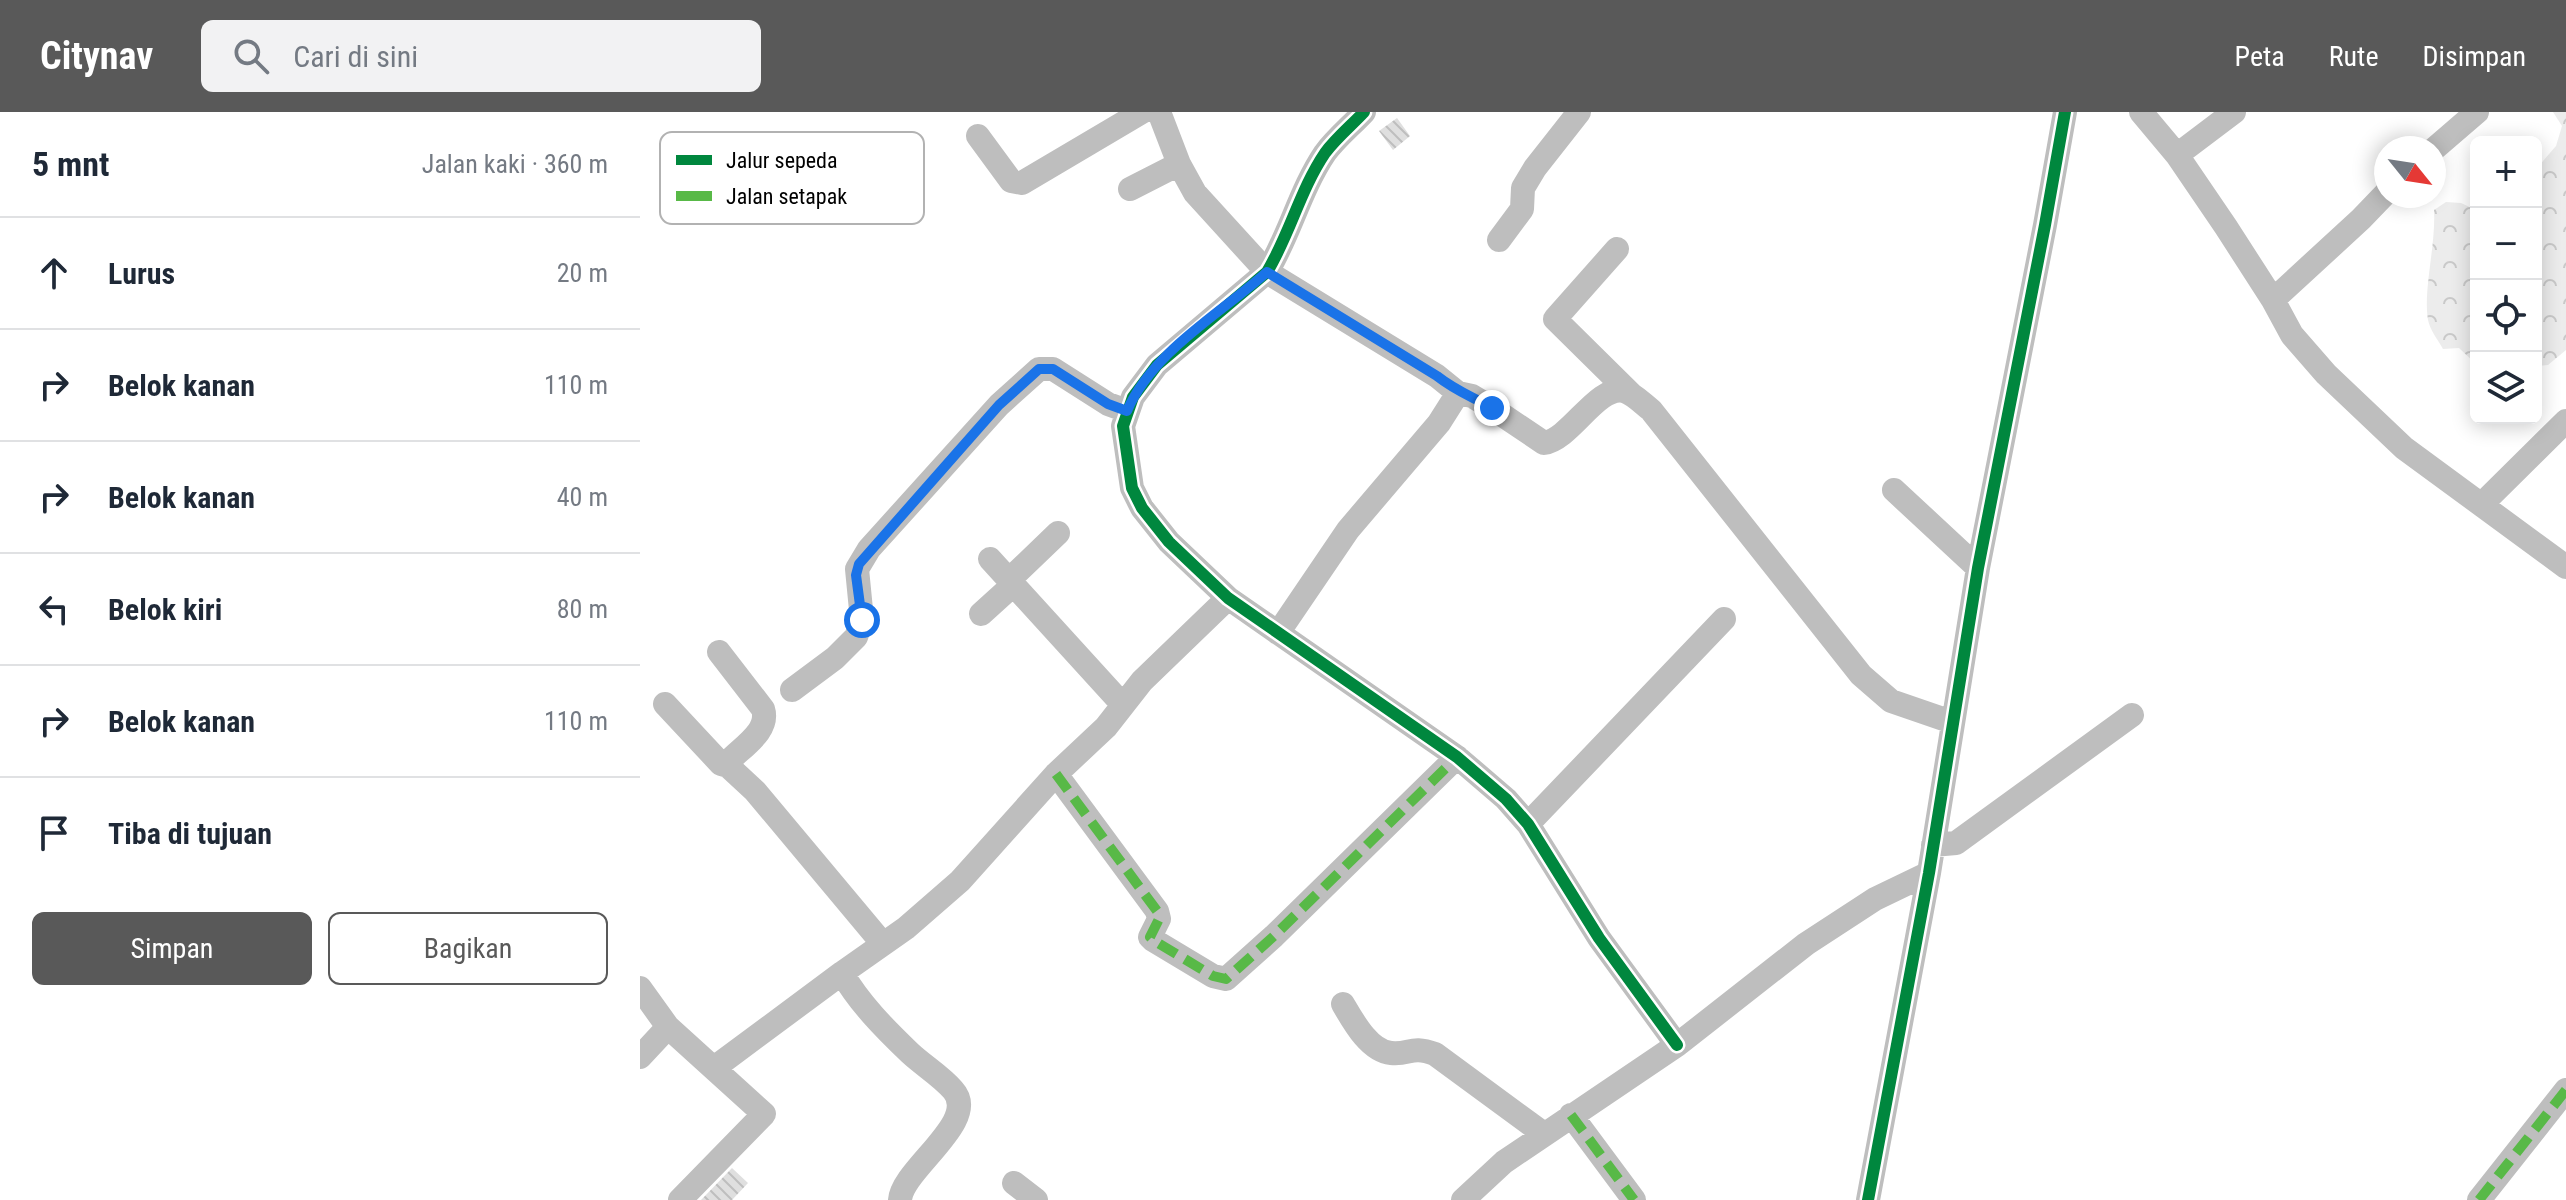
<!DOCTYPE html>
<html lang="id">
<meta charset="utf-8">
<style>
body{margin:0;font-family:"Roboto Condensed",sans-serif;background:#f2f2f3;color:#1f2937}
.controls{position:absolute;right:24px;top:24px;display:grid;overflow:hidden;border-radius:12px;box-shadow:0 4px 20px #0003}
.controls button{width:72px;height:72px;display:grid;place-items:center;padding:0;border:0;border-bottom:2px solid #e0e1e3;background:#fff;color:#1f2937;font:40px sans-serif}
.compass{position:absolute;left:1734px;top:24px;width:72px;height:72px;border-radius:50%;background:#fff;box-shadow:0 4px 20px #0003;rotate:120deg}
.stop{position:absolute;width:24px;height:24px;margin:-18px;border:6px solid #1a73e8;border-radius:50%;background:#fff}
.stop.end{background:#1a73e8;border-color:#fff;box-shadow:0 2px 8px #0008}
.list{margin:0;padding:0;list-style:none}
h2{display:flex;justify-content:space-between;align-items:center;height:104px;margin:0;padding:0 32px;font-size:34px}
h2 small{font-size:26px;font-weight:400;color:#747a83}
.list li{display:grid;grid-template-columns:52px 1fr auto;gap:24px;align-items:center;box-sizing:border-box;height:112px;padding:0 32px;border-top:2px solid #e0e1e3}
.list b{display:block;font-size:30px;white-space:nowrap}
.list em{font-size:26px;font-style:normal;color:#747a83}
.actions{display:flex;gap:16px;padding:24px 32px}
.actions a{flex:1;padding:18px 0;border:2px solid #595959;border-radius:12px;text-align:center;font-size:28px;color:#595959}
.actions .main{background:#595959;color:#fff}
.icon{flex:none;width:44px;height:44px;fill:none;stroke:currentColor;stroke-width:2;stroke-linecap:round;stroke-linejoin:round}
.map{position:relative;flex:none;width:1926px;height:1088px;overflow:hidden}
header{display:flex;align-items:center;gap:48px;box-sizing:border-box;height:112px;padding:0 40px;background:#595959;color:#fff}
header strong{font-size:38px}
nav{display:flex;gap:44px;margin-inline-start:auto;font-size:28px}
.search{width:560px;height:72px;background:#f2f2f3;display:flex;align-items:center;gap:20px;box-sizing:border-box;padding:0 28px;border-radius:12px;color:#747a83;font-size:30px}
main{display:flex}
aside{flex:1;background:#fff}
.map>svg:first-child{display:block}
.forest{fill:url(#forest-crowns)}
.building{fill:url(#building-back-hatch)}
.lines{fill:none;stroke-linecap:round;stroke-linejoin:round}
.minor{stroke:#bebebe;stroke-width:24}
.quiet{stroke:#58b947;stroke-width:10;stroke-dasharray:20 10;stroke-linecap:butt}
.cycleway-casing{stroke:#fff;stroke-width:17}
.cycleway{stroke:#00873e;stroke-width:12}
.route{stroke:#1a73e8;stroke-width:10}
.key{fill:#fff;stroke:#b2b2b2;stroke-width:2}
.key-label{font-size:22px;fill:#000}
</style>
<header>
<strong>Citynav</strong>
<div class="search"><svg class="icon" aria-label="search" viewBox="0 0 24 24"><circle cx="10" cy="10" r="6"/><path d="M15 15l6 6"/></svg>Cari di sini</div>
<nav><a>Peta</a><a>Rute</a><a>Disimpan</a></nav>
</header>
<main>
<aside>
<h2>5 mnt<small>Jalan kaki · 360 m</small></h2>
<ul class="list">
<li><svg class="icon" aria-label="ahead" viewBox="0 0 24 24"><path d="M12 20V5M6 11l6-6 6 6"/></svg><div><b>Lurus</b></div><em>20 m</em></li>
<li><svg class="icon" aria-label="right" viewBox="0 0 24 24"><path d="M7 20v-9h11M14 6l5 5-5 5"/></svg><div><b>Belok kanan</b></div><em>110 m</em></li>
<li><svg class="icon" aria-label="right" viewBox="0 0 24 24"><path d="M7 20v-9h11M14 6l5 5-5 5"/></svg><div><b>Belok kanan</b></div><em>40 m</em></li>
<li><svg class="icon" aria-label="left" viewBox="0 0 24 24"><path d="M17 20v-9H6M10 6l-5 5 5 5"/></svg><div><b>Belok kiri</b></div><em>80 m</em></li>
<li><svg class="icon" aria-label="right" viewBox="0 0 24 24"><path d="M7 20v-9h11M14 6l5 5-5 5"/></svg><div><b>Belok kanan</b></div><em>110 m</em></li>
<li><svg class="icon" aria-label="arrive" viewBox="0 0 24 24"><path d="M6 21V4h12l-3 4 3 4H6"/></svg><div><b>Tiba di tujuan</b></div></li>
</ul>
<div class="actions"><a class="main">Simpan</a><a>Bagikan</a></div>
</aside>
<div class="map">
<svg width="1926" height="1088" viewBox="0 0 1926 1088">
<defs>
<pattern id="forest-crowns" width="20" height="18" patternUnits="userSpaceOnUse" patternTransform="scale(2)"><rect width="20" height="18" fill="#ececec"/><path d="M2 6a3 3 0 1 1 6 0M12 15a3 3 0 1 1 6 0" fill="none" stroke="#c9c9c9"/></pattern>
<pattern id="building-back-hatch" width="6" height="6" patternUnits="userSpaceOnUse" patternTransform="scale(2)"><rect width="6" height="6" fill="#dfdfdf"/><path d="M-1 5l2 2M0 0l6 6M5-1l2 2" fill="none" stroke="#bebebe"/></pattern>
</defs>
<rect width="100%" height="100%" fill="#fff"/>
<path class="forest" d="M1913 0H1926V238L1908 253 1896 254V57L1916 34 1922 14Z
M1806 90 1821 91 1836 98V252L1819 236 1803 237C1798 228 1790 218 1788 208 1783 177 1796 134 1794 98Z"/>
<path class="building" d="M757 6 770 24 753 38 739 19Z
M92 1056 108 1071 92 1088H61Z"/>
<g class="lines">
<path class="minor" d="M519 0 539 52 555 81 627 160 797 264 818 281
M724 0C712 13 696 26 685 41 660 78 650 122 627 160L517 253 493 285 483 314 492 376 502 396 529 430 588 486 817 645 866 687 888 712 959 826 1037 933
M1501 0 1537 43 1586 115 1633 188 1652 223 1686 262 1764 336 1926 455
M338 24 371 69 382 71 502 0
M1794 37 1837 0
M1537 43 1594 0
M490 77 539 52
M859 128 882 97 883 76 895 56 939 0
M977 137 915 207 991 282
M1633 188 1721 107 1746 81
M1254 378 1338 456
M1842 392 1926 309
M350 447 483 593
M369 468 418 421
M341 502 373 473
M638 521 708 418 799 311 818 281 832 284 852 296 904 331C931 327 957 273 984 279 994 282 1003 292 1011 298L1221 563 1251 589 1312 610
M79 540 123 597C130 619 102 635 89 649L88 654 115 679 243 832
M152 578 195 546 216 525 222 508 217 457 229 437 359 293 399 257H413L468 292 487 299
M25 592 81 652 88 654
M416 662 517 799 519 807 510 825 513 828 573 864 586 867 634 824 817 645
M888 712 1084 507
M1293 733 1316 731 1492 603
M0 876 28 915 124 1002 40 1088
M703 892C713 909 729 939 751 941 770 943 771 933 795 942L904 1022
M0 945 28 915
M74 956 202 861
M931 1003 994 1088
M374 1071 396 1088
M260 1088C262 1057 341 1009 313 978 301 964 284 954 270 941 245 917 219 891 202 861L266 816 320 769 416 662 466 615 502 569 588 486
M823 1088 864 1050 1037 933 1166 832 1235 787 1289 761
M1228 1088 1289 761 1338 456 1405 113 1425 0
M1839 1088 1926 978"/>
<path class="quiet" d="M416 662 517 799 519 807 510 825 513 828 573 864 586 867 634 824 817 645
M931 1003 994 1088
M1839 1088 1926 978"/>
<g class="cycleway-casing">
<path id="cycleway" d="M724 0C712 13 696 26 685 41 660 78 650 122 627 160L517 253 493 285 483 314 492 376 502 396 529 430 588 486 817 645 866 687 888 712 959 826 1037 933
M1228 1088 1289 761 1338 456 1405 113 1425 0"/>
</g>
<use href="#cycleway" class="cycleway"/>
</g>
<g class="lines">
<path class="route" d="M222 508 216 463 219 452 359 293 399 257H413L468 292 487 299C513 239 580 202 627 160L797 264C816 279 831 284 852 296"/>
</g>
<rect x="20" y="20" width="264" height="92" rx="12" class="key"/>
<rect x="36" y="43" width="36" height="10" fill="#00873e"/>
<rect x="36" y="79" width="36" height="10" fill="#58b947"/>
<g class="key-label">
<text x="86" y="56">Jalur sepeda</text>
<text x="86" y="92">Jalan setapak</text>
</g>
</svg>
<div class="controls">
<button>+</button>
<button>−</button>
<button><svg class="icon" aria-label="locate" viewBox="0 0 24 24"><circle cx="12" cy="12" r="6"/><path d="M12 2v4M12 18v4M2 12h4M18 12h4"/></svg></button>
<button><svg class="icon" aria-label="layers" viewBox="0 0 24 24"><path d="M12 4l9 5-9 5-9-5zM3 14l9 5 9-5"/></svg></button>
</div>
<svg class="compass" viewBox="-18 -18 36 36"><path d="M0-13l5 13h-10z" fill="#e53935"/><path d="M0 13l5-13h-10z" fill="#747a83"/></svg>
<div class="stop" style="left:222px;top:508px"></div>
<div class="stop end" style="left:852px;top:296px"></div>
</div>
</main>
